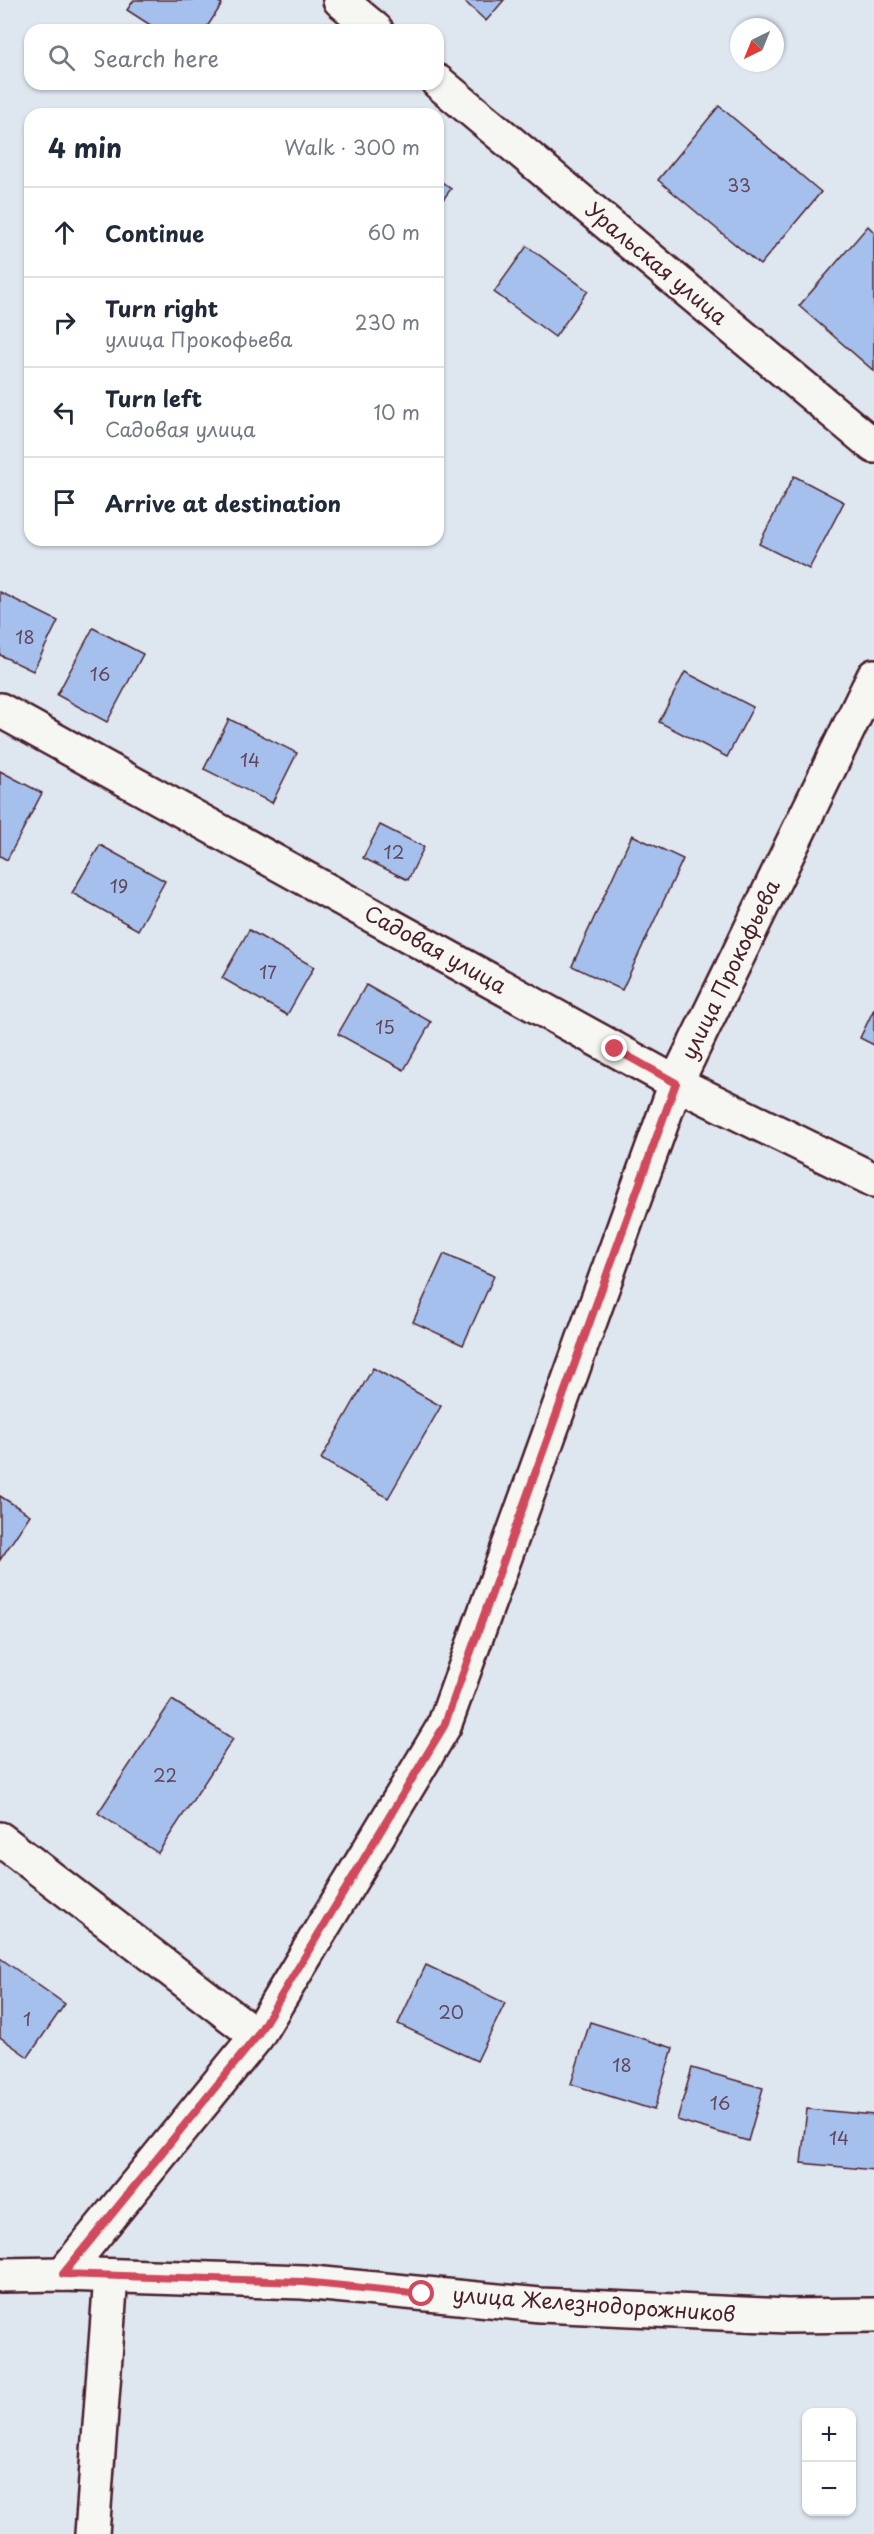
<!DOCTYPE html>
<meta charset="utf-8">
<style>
body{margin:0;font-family:"Playpen Sans",sans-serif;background:#f6f6f7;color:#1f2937}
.controls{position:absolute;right:18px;bottom:18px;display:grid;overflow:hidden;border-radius:12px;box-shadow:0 2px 4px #0004}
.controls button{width:54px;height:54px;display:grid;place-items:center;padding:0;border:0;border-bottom:2px solid #e0e1e3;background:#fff;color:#1f2937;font:30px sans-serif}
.compass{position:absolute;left:730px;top:18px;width:54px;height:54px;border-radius:50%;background:#fff;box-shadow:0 2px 4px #0004;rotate:223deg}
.stop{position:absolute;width:18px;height:18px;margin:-14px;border:4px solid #d1495b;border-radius:50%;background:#fff}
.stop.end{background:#d1495b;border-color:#fff;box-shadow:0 2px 6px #0008}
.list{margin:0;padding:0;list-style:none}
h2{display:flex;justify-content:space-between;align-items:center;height:78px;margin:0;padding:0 24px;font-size:26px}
h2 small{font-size:20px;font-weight:400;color:#747a83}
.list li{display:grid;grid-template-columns:39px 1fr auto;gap:18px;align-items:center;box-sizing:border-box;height:90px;padding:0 24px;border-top:2px solid #e0e1e3}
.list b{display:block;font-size:22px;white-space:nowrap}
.list p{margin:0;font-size:20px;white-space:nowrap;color:#747a83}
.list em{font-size:20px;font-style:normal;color:#747a83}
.icon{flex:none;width:33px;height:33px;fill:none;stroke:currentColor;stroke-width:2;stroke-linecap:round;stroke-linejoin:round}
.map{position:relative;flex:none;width:874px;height:2534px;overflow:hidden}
.search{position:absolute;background:#fff;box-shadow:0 2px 4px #0004;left:24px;top:24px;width:420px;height:66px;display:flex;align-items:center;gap:15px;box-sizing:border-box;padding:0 21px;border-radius:18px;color:#747a83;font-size:22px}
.panel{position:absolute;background:#fff;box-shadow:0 2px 4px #0004;left:24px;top:108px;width:420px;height:438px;border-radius:18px}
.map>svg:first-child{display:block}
.building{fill:#a6c0ed;stroke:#4a1f2b;stroke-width:1.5}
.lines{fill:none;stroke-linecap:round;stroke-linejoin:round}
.street-casing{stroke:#4a1f2b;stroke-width:38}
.secondary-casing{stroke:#4a1f2b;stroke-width:38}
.street{stroke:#f6f6f2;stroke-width:33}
.secondary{stroke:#f6f6f2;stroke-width:33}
.route{stroke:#d1495b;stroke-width:8}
.labels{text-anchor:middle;stroke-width:4.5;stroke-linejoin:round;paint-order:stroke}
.number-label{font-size:18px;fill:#61475c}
.street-label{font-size:21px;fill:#4a1f2b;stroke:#f6f6f2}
</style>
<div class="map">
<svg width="874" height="2534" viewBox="0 0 874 2534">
<rect width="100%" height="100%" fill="#dee6f0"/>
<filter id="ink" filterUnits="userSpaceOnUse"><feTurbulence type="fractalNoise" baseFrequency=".0167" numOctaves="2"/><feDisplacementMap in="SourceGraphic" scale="12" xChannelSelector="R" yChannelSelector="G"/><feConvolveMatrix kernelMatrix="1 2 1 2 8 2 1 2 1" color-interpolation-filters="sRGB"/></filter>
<g filter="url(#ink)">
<path class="building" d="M134 0H215L222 4 205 30H158L127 10Z
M463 0H504L486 21Z
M719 106 821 192 760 265 658 180Z
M438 179 451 189 438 206Z
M868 226 874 232V371L799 306Z
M527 246 588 291 555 337 494 292Z
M794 476 844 502 809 569 759 544Z
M0 592 58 621 33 671 0 655Z
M93 628 143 654 107 722 57 695Z
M685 672 753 707 727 757 659 722Z
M229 719 297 753 272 803 204 769Z
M0 771 42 793 7 860 0 856Z
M380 825 424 847 408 880 363 858Z
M632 835 683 859 622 990 572 966Z
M100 845 165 881 138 930 72 893Z
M249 930 314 967 287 1015 222 978Z
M366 985 431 1022 404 1070 338 1034Z
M874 1009V1045L860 1038Z
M444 1254 494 1276 463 1345 413 1322Z
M373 1368 441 1406 388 1498 321 1459Z
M0 1496 30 1515 0 1560Z
M172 1700 233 1739 158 1853 98 1813Z
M0 1958 65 2004 28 2057 0 2037Z
M426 1965 505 2003 477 2061 398 2024Z
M590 2022 673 2048 654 2110 571 2084Z
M692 2068 763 2088 748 2141 677 2120Z
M807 2109 874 2115V2170L801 2163Z"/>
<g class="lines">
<g class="street-casing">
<path id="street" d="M340 0 376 30
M438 82 874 446
M0 710 676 1083 874 1180
M0 1839 257 2036
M63 2274 257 2036 444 1726 676 1083 874 676
M92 2534 111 2276"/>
</g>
<g class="secondary-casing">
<path id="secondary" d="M0 2275 63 2274 303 2282 540 2305 787 2316 874 2315"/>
</g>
<use href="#street" class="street"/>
<use href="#secondary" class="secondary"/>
</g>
</g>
<g class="lines" filter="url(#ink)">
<path class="route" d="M422 2294 303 2282 63 2274 257 2036 444 1726 676 1083 615 1049"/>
</g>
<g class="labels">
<g class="number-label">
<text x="739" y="192">33</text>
<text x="25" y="644">18</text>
<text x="100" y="681">16</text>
<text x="250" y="767">14</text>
<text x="394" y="859">12</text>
<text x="119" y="893">19</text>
<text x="268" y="979">17</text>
<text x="385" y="1034">15</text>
<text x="165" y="1782">22</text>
<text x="451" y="2019">20</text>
<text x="27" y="2026">1</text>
<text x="622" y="2072">18</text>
<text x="720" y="2110">16</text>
<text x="839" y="2145">14</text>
</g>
<g class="street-label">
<text transform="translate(656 264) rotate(40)" y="7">Уральская улица</text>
<text transform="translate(435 950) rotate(29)" y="7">Садовая улица</text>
<text transform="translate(731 970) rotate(-64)" y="7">улица Прокофьева</text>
<text transform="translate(594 2305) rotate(4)" y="7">улица Железнодорожников</text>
</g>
</g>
</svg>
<div class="controls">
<button>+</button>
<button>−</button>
</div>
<svg class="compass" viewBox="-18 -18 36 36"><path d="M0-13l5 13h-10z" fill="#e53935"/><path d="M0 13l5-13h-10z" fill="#747a83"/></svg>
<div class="stop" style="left:422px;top:2294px"></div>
<div class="stop end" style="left:615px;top:1049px"></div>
<div class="search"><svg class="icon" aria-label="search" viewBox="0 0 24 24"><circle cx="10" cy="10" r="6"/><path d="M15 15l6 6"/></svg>Search here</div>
<section class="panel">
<h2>4 min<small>Walk · 300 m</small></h2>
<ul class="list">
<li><svg class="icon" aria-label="ahead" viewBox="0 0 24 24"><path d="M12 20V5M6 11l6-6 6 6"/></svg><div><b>Continue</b></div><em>60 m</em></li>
<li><svg class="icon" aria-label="right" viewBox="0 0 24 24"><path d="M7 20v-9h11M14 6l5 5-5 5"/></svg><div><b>Turn right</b><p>улица Прокофьева</p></div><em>230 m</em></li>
<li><svg class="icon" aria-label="left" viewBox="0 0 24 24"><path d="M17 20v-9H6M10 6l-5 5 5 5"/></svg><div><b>Turn left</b><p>Садовая улица</p></div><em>10 m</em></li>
<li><svg class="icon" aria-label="arrive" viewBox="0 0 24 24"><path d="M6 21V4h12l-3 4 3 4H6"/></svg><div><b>Arrive at destination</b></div></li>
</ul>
</section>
</div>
